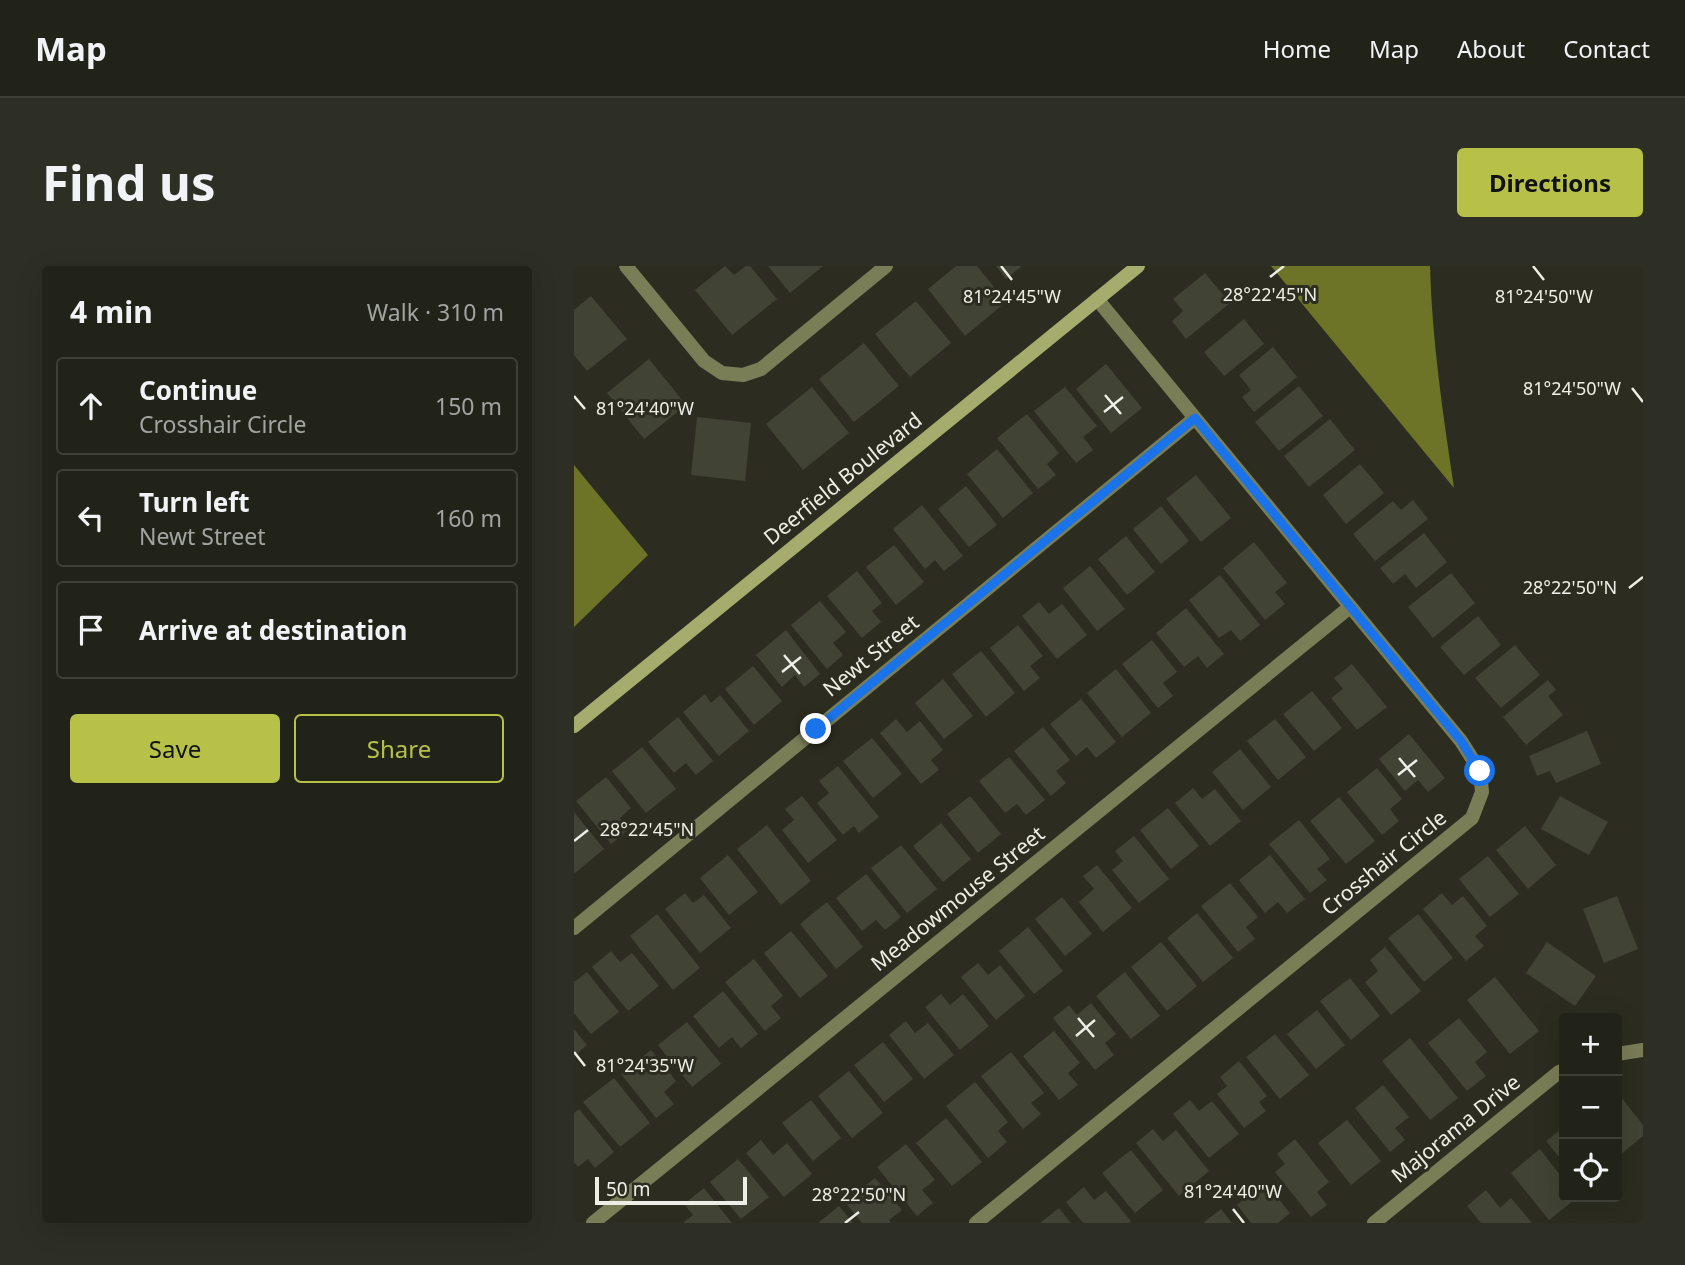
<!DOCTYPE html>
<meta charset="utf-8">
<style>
body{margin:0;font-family:"Noto Sans",sans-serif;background:#2d2f25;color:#f1f3f6}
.controls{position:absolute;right:21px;bottom:21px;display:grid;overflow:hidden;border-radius:7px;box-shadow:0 7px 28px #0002}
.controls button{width:63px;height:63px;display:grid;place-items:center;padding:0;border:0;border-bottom:2px solid #3e3f37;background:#212218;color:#f1f3f6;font:35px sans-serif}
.scale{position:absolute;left:21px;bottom:18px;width:152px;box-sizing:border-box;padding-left:7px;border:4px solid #edefe6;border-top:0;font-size:19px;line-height:24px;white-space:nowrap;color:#edefe6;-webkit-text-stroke:5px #2c2d20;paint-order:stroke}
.stop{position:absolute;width:21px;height:21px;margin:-16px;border:5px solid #1a73e8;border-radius:50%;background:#fff}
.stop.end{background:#1a73e8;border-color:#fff;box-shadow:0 2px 7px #0008}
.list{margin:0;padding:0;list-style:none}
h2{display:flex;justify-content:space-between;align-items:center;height:91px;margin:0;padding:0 28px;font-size:30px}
h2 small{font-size:23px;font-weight:400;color:#a2a4a2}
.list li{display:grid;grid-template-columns:46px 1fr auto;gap:21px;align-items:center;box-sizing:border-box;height:98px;margin:0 14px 14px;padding:0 14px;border:2px solid #3e3f37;border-radius:7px}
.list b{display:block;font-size:26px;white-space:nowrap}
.list p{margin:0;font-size:23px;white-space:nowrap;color:#a2a4a2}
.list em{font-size:23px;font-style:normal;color:#a2a4a2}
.actions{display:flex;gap:14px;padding:21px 28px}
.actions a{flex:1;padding:16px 0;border:2px solid #b7c148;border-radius:7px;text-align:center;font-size:24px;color:#b7c148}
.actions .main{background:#b7c148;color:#111}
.icon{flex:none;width:38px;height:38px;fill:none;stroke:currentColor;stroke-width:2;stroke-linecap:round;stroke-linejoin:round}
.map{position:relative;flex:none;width:1069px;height:957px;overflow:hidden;border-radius:7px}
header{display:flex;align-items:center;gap:42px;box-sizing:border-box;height:98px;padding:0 35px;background:#212218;border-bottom:2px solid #3e3f37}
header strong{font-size:33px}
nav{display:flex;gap:38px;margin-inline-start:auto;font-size:24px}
.intro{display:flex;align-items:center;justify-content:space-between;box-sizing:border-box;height:168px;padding:0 42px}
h1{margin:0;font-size:49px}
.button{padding:18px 32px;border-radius:7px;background:#b7c148;color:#111;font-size:24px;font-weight:700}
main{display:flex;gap:42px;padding:0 42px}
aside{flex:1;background:#212218;border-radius:7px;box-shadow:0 7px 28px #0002}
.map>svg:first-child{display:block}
.water{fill:#6d7427}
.building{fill:#414335}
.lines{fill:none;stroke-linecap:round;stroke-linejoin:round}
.street{stroke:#797e57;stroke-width:14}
.secondary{stroke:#a5ac6d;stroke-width:14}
.route{stroke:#1a73e8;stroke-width:9}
.ticks{fill:none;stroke:#edefe6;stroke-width:2.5}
.labels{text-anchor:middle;stroke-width:6;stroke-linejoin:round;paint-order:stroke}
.street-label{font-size:21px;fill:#edefe6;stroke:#2c2d20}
.ticks-label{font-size:18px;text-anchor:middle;fill:#edefe6;stroke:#2c2d20;stroke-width:6;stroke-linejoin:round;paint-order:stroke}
</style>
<header>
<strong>Map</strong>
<nav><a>Home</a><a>Map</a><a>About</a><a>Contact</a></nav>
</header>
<div class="intro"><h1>Find us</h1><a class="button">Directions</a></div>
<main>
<aside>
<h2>4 min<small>Walk · 310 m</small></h2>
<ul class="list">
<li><svg class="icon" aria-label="ahead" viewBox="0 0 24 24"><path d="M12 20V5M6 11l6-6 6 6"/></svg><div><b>Continue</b><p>Crosshair Circle</p></div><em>150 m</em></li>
<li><svg class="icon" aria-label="left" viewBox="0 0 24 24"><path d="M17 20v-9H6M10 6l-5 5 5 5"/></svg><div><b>Turn left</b><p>Newt Street</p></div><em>160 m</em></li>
<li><svg class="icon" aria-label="arrive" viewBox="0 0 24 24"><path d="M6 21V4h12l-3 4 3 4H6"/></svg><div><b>Arrive at destination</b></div></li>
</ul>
<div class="actions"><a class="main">Save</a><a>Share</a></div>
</aside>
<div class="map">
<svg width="1069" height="957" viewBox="0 0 1069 957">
<rect width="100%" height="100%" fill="#2c2d20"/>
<path class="water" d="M697 0H856C858 75 869 148 880 222Z
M0 199 74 289 0 361Z"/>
<path class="building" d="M151 0 160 9 172 0H176L203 33 158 69 121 24Z
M194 0H249L216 27Z
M382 0H403L432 36 391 70 354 23Z
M422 0H448L432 13Z
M631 7 656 37 612 73 598 55 609 45 599 33Z
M17 30 53 73 13 105 0 89V44Z
M342 35 377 77 336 111 301 68Z
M670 53 690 78 650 110 630 86Z
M290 77 325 120 280 156 245 113Z
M699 81 723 111 680 146 668 131 677 124 665 109Z
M75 93 112 139 70 173 33 127Z
M532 98 568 142 537 167 502 123Z
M725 120 749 150 705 185 681 156Z
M238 121 275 167 229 204 192 158Z
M491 121 523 160 509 171 519 184 502 197 460 145Z
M453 148 485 187 473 198 482 209 464 223 423 172Z
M123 151 177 157 171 215 117 209Z
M756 153 781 184 735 221 710 190Z
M423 183 459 227 429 252 393 208Z
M786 198 810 227 772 258 749 229Z
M622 209 657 252 627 276 592 233Z
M392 220 423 259 395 281 364 243Z
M839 234 854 253 801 295 779 268 819 235 827 244Z
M348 239 389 290 370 305 361 294 351 303 319 263Z
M587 240 615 275 587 298 559 263Z
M850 267 873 296 842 322 831 308 819 318 806 302Z
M552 270 581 306 553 329 524 293Z
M680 276 713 317 701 326 711 338 691 354 649 302Z
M320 279 350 316 322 339 292 301Z
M516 300 551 343 523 365 489 322Z
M283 305 308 337 298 345 307 356 288 372 253 330Z
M877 307 901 337 859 372 834 341Z
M646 309 686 359 666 375 657 364 645 372 615 334Z
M246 335 272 366 259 377 269 389 253 403 217 359Z
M465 336 475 348 488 338 513 369 483 393 448 350Z
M612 342 650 388 633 402 624 390 610 401 582 367Z
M904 350 927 379 890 409 866 381Z
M444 359 469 390 456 400 466 412 450 425 416 382Z
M212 364 246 408 230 421 221 409 208 421 182 389Z
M578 374 603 406 589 417 599 430 584 442 548 398Z
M941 379 966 409 927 442 901 412Z
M407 385 441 427 412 451 378 408Z
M778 398 813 441 783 464 757 432 769 423 760 412Z
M179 400 208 435 180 459 151 423Z
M542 403 577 447 548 471 513 427Z
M369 413 399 450 370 473 341 437Z
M974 414 982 424 974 430 989 449 952 479 929 451Z
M738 425 768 462 740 485 709 448Z
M131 428 137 437 146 429 175 465 145 490 109 446Z
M507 433 542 476 522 492 513 481 502 490 476 458Z
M104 451 139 495 122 509 112 497 100 507 74 476Z
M322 453 333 466 346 455 369 484 357 494 365 504 347 518 306 467Z
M701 453 732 491 704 514 673 475Z
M469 461 496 494 482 505 492 517 477 530 440 485Z
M1013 465 1027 498 982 517 976 505 963 510 955 490Z
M835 468 871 512 854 526 844 514 831 525 805 493Z
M298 472 328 508 299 532 269 495Z
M68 481 102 523 72 547 38 505Z
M666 483 697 521 669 544 638 506Z
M435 491 471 534 452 549 443 538 431 547 405 515Z
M264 500 305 551 285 567 280 560 269 569 243 537 255 527 245 515Z
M803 502 828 533 816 543 825 555 808 569 773 526Z
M32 511 57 542 46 552 55 563 37 578 2 535Z
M619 522 628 533 641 523 667 555 636 580 601 537Z
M228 530 263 574 234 597 208 564 220 554 211 543Z
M396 530 427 568 404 587 373 548Z
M986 530 1034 556 1015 589 967 563Z
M765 531 801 575 772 598 736 555Z
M594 542 625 580 597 603 566 564Z
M0 546 30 583 1 607 0 605Z
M725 554 756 593 743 603 753 614 736 627 695 578Z
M367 557 397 593 369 616 339 580Z
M193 559 237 615 207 639 163 583Z
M951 560 982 599 954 623 922 584Z
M560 570 595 613 565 637 538 604 549 595 541 585Z
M327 579 363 623 333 647 297 602Z
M154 589 184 626 155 649 126 612Z
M696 589 731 633 713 647 704 636 691 647 665 614Z
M914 590 945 628 916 651 885 613Z
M523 599 558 642 529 666 505 636 520 623 509 610Z
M292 608 327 651 311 664 302 654 288 665 262 632Z
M656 617 684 651 672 661 681 673 664 686 627 640Z
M111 627 119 637 130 629 157 662 126 687 91 643Z
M868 627 878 639 889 630 913 660 901 670 910 680 892 695 849 643Z
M1043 630 1064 683 1030 697 1009 643Z
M488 631 518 668 491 690 461 653Z
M253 636 289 681 262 703 226 658Z
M623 647 659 692 629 716 593 672Z
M83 648 126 702 99 724 56 670Z
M844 648 879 692 850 716 814 672Z
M454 661 489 705 460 728 425 685Z
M217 665 254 710 226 732 190 687Z
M587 676 623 720 593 745 557 701Z
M973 676 1022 710 1001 740 952 707Z
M811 681 847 725 817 749 791 716 804 705 796 694Z
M37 685 46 696 58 687 85 720 54 745 18 701Z
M180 693 209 730 197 740 207 752 191 765 151 716Z
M404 697 414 709 426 699 451 730 422 754 387 711Z
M13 706 45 746 17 768 0 747V716Z
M551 706 586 750 557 773 522 730Z
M921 711 965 765 936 788 893 734Z
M776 712 806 750 777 774 746 735Z
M149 725 184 768 167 782 158 771 145 782 119 750Z
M367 728 376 739 389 728 415 760 386 784 351 741Z
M517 737 542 768 531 777 540 789 521 804 479 752 495 739 503 749Z
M743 744 771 779 742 803 713 768Z
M885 752 913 786 901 796 912 810 893 825 854 777Z
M332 755 341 767 354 757 380 789 350 813 315 769Z
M113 756 147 798 118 821 84 779Z
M0 763 13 779 0 790Z
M480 765 506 797 494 807 504 819 485 834 449 790Z
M701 768 735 809 706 833 672 791Z
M836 772 884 832 856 854 808 795Z
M309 776 339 813 310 836 280 799Z
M77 784 102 815 90 826 100 838 82 852 47 808Z
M437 786 470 827 457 837 467 848 449 863 407 810Z
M665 795 693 830 685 836 692 845 670 862 643 828 653 820 646 811Z
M275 805 309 847 278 872 244 830Z
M40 812 76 857 46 881 9 836Z
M401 816 434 856 424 865 433 876 414 892 372 840Z
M809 819 835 851 821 862 831 874 816 886 781 842Z
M1043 826 1069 859V870L1047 888 1043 883Z
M237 834 267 872 239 895 208 857Z
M616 834 625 845 638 835 665 868 635 892 599 848Z
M5 843 40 886 21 902 14 893 4 901 0 896V847Z
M372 852 408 896 378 920 342 877Z
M773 854 807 895 777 919 744 877Z
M990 861V897L972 875Z
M579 863 589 875 602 864 635 905 605 930 562 877Z
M721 873 755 916 743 926 753 939 737 951 701 906 711 898 703 888Z
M187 874 199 889 213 877 238 908 210 931 172 887Z
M332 878 361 914 348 924 359 937 343 950 303 901Z
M966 883 990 914V931H1004L975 954 937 907Z
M557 884 589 924 561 947 528 907Z
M164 893 195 931 167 953 136 916Z
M301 912 328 944 315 954 317 957H288L271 936Z
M691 916 716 947 704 957H677L663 939Z
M510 921 520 934 532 925 557 955 555 957H509L492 936Z
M130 922 158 957H109L119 949 110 938Z
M912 924 926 942 937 932 958 957H907L893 940Z
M265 940 279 957H244Z
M485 942 497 957H466Z
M647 943 658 957H629Z"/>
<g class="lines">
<path class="street" d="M52 0 130 95 148 107 169 109 187 103 312 0
M0 662 621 152
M1043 788 1069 784
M19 957 776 341
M402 957 898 552 908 526 906 505 887 475 523 33
M800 957 985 806 990 804"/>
<path class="secondary" d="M0 460 564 0"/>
</g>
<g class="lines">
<path class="route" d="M242 463 621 152 887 475 906 505"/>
</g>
<path class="ticks" d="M427 0 438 14M959 0 970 14M696 11 710 0M1058 122 1069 136M531 129 547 148M0 130 11 143M530 146 549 131M1055 322 1069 311M210 389 226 408M208 406 227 391M825 492 841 511M824 509 843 494M0 575 14 564M504 752 520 771M502 770 521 754M0 786 11 800M659 943 670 957M271 957 285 946"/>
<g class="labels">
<g class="street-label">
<text transform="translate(269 213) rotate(-39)" y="7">Deerfield Boulevard</text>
<text transform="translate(297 390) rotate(-39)" y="7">Newt Street</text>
<text transform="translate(810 597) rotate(-39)" y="7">Crosshair Circle</text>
<text transform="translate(384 633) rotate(-39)" y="7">Meadowmouse Street</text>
<text transform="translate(882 863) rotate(-39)" y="7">Majorama Drive</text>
</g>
</g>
<g class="ticks-label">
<text x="696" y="35">28°22'45"N</text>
<text x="438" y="37">81°24'45"W</text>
<text x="970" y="37">81°24'50"W</text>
<text x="998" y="129">81°24'50"W</text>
<text x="71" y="149">81°24'40"W</text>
<text x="996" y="328">28°22'50"N</text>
<text x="73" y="570">28°22'45"N</text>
<text x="71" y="806">81°24'35"W</text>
<text x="659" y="932">81°24'40"W</text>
<text x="285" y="935">28°22'50"N</text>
</g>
</svg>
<div class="controls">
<button>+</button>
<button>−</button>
<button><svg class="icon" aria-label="locate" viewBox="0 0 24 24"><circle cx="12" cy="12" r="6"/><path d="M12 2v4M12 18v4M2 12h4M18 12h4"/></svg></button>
</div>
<div class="scale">50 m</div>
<div class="stop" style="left:906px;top:505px"></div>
<div class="stop end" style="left:242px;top:463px"></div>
</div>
</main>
